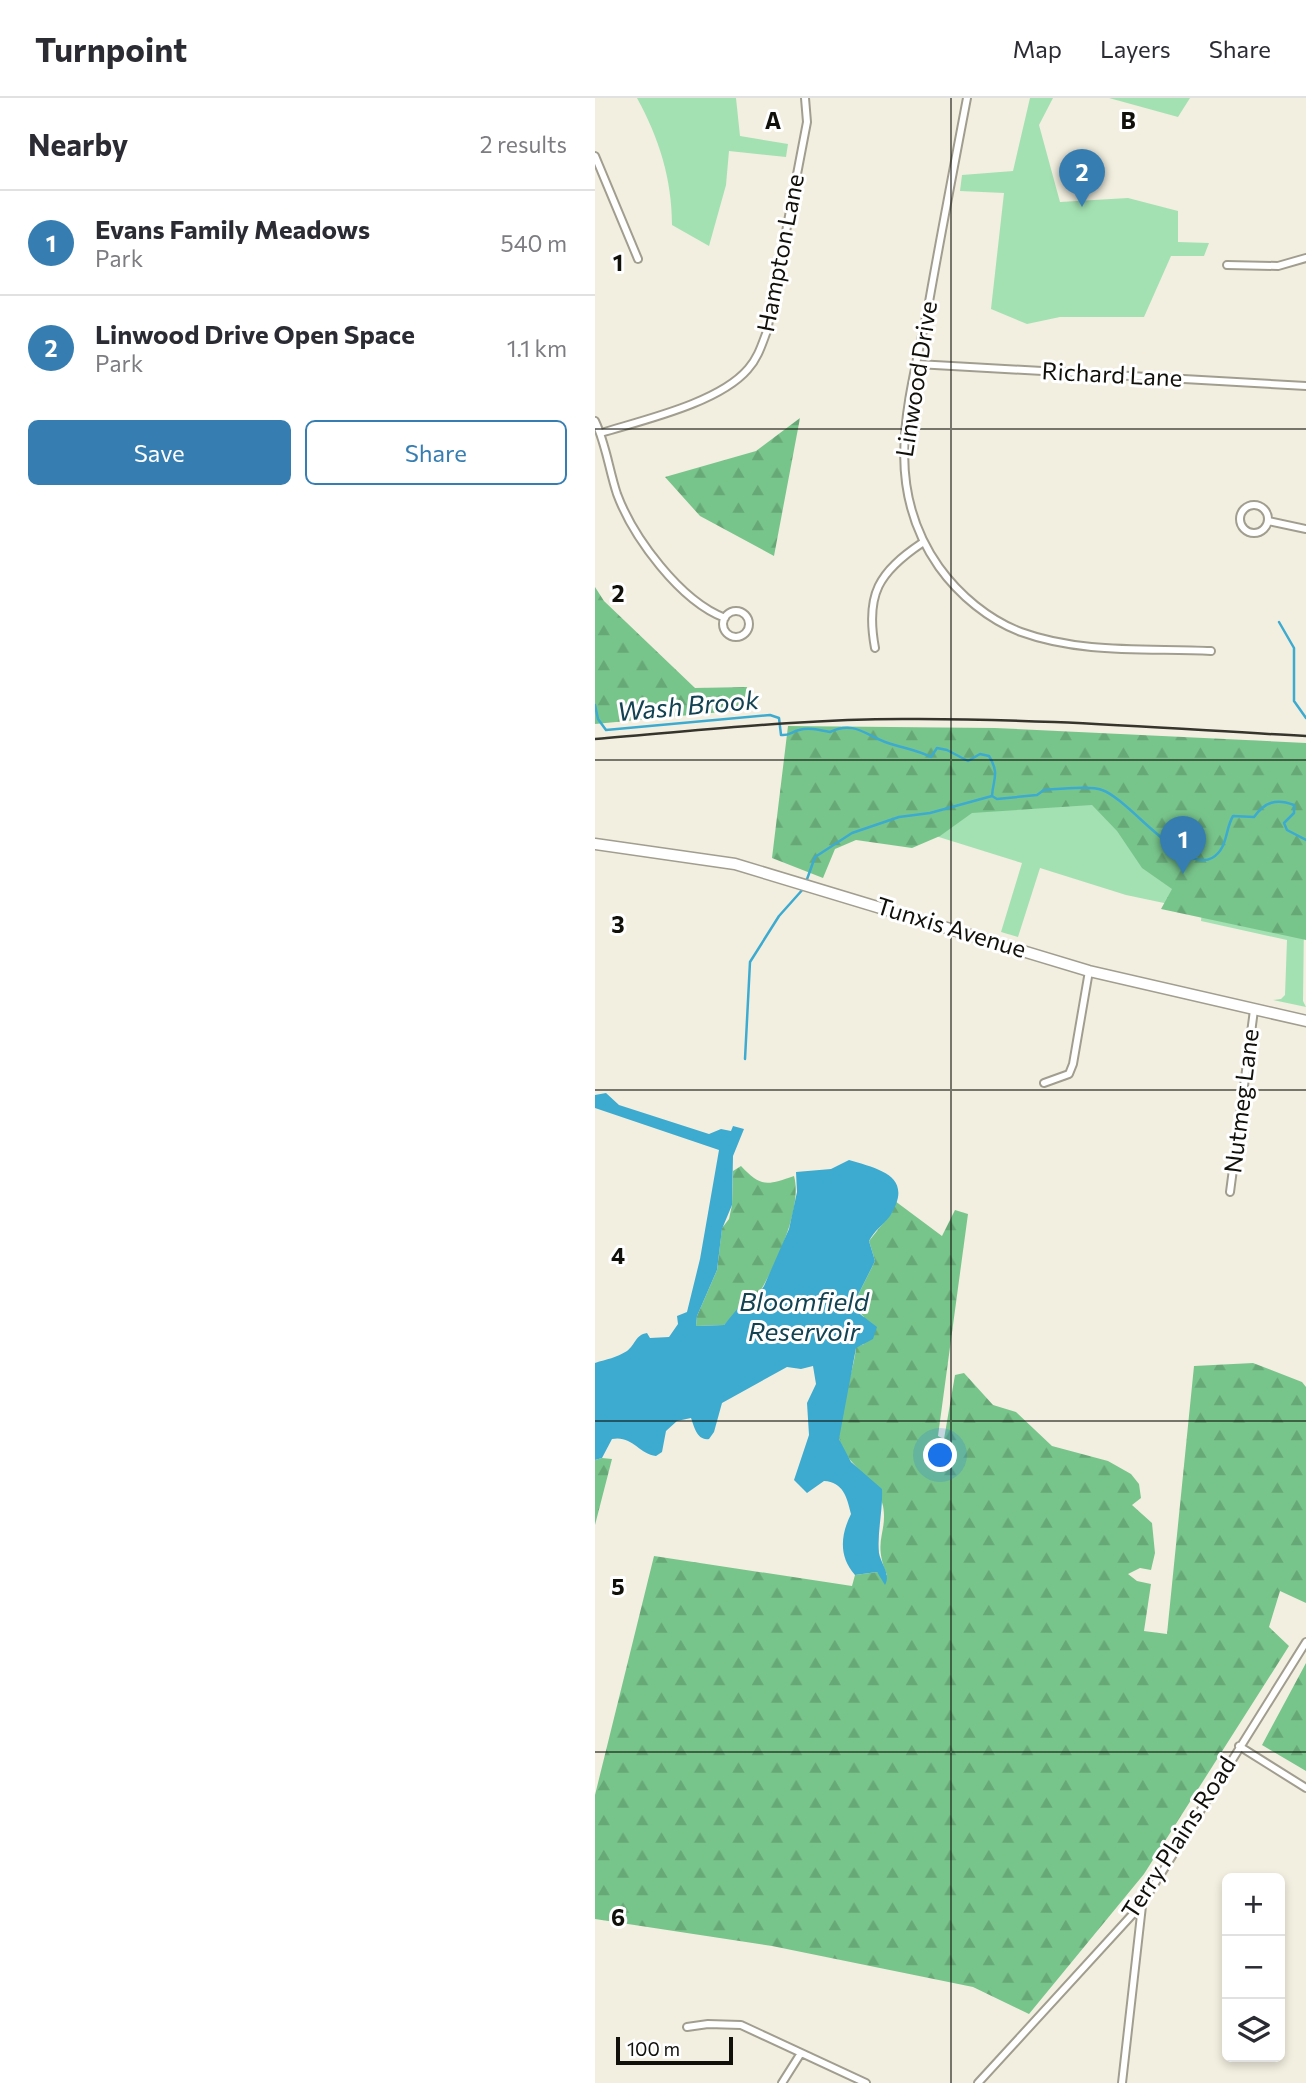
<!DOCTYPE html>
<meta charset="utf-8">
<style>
body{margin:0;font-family:Commissioner,sans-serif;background:#f7f7f7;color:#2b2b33}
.controls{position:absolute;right:21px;bottom:21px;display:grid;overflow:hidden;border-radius:10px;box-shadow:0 4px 10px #0003}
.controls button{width:63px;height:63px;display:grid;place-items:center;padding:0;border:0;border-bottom:2px solid #e1e1e2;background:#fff;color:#2b2b33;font:35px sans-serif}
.scale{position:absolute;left:21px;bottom:18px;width:117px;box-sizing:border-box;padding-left:7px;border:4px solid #11100b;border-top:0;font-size:19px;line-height:24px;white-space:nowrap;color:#11100b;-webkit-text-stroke:5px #fff;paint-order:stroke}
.you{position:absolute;left:346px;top:1358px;width:24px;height:24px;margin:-18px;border:5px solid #fff;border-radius:50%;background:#1a73e8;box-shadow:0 0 0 10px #1a73e833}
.badge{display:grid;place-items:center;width:46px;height:46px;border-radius:50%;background:#367eb2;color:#fff;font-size:23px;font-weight:700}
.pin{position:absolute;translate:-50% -58px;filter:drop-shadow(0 2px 4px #0008)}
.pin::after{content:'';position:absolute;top:37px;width:24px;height:21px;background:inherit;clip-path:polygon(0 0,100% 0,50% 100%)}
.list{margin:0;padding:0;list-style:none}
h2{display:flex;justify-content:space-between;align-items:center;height:91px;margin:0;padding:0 28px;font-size:30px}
h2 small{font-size:23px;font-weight:400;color:#7c7c81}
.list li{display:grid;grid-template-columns:46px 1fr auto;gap:21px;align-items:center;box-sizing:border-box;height:105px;padding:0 28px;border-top:2px solid #e1e1e2}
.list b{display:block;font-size:26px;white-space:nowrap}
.list p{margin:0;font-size:23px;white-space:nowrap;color:#7c7c81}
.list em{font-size:23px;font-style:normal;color:#7c7c81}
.actions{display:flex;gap:14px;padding:21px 28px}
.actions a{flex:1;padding:16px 0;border:2px solid #367eb2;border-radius:10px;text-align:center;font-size:24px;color:#367eb2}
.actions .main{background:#367eb2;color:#fff}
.icon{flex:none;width:38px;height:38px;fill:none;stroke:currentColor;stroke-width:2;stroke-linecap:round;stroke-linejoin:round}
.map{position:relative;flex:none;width:711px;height:1985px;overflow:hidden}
header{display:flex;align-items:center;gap:42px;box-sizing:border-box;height:98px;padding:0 35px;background:#fff;border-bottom:2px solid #e1e1e2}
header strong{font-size:33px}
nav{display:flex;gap:38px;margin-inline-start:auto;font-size:24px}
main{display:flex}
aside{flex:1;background:#fff}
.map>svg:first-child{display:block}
.green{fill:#a3e1b2}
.forest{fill:url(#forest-firs)}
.water{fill:#3dabd0}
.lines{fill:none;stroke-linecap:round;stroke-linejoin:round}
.stream{stroke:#3dabd0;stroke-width:2.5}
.street-casing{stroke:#a19e90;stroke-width:10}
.secondary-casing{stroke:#a19e90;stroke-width:13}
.street{stroke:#fff;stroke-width:6}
.secondary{stroke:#fff;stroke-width:10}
.rail{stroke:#35342d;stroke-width:2.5}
.grid{fill:none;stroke:#11100b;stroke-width:2;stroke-opacity:0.55}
.labels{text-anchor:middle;stroke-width:6;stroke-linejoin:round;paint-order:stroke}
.street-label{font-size:24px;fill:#11100b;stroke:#fff}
.water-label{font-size:26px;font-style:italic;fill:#134252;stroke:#fff}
.grid-label{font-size:23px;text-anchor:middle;font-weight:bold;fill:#11100b;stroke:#fff;stroke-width:6;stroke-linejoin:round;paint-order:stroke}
</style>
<header>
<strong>Turnpoint</strong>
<nav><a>Map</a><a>Layers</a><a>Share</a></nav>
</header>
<main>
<aside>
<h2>Nearby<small>2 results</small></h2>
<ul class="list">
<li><span class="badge">1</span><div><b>Evans Family Meadows</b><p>Park</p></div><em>540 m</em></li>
<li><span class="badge">2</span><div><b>Linwood Drive Open Space</b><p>Park</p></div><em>1.1 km</em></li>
</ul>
<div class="actions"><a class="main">Save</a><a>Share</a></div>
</aside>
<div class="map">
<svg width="711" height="1985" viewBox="0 0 711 1985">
<defs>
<pattern id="forest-firs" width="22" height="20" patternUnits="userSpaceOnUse" patternTransform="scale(1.75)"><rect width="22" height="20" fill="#78c58c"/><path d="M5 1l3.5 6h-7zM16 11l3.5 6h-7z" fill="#67a877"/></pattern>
</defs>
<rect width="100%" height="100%" fill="#f2efe0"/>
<path class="green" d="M42 0H141L145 38 193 46 191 59 134 53 131 87 114 148 77 127C77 81 64 40 42 0Z
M435 0H458L444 27 465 104 533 100 583 113V144L614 145 609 158H576L549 219H465L432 226 396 211 409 95 365 93 367 77 418 73Z
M514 0H595L583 19Z
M711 664 708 903 711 909 678 902 686 901 690 897 692 842 606 823 607 813 531 797 445 770 423 839 406 834 427 765 251 710Z"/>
<path class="forest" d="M205 320 179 458 105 418 70 379 161 353Z
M0 489 9 503 100 590 152 589 148 612 0 626Z
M193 628 400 630 711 645V842L566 811 577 791 547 770 522 733 497 707 377 715 345 738 317 750 261 742 240 751 228 780 177 760Z
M146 1068C167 1090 172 1087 199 1078 208 1110 180 1169 163 1197L153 1202 129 1227 101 1228 102 1218 122 1172 127 1130 134 1121 137 1107 138 1073Z
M300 1103 347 1138 360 1112 373 1116 343 1338 349 1341 360 1277 369 1275 398 1307 421 1314 457 1348 513 1363 536 1376 544 1386 546 1400 537 1407 557 1425 560 1455 556 1472 545 1470 533 1476 542 1483 556 1486 549 1533 572 1536 599 1268 658 1265 707 1284 711 1289V1505L685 1493 674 1529 694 1548 549 1776 434 1916 378 1889 177 1848 0 1821V1697L59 1458 257 1488 260 1477 282 1474 286 1478 292 1477C277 1442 293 1435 288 1408 283 1380 248 1366 244 1340 240 1316 259 1276 261 1249L269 1246V1219L258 1207 280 1163 274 1143 297 1114Z
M7 1360 17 1361 0 1427V1362Z
M711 1565V1673L667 1647Z"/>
<path class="water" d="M11 995 24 1007 114 1036 126 1031 136 1033 138 1028 149 1031 138 1058 137 1107 127 1131 122 1172 102 1218 101 1228 129 1227 143 1210 163 1197 169 1188 194 1131 202 1094 201 1074 236 1071 254 1062C284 1071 320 1078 295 1118 288 1127 279 1133 274 1143L280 1163 258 1207 261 1213 282 1229 278 1241 261 1250 244 1341 256 1364 287 1391C288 1413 282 1434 284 1455 286 1466 296 1476 290 1487L282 1474 260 1477C243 1458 246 1436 256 1416 252 1399 248 1384 229 1383L212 1395 199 1382 214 1337 212 1305 221 1286 218 1268 206 1271 192 1269 127 1305 119 1334 114 1341C102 1343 99 1328 96 1320L82 1323 71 1333 67 1354 61 1358C44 1356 37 1337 17 1341L7 1360 0 1362V1265C12 1261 21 1260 32 1253 41 1246 40 1237 52 1235L55 1240 74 1239 83 1226 82 1218 92 1214 105 1161 124 1052 0 1010V997Z"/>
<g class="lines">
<path class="stream" d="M684 524 699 550V603L711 620
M0 607 3 621 11 632 175 617 184 620 186 637C194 638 196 634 204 632 214 629 225 632 235 634 260 622 271 638 293 645 308 650 322 652 336 659L342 650 352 652 373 663 385 656 394 658C405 676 398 681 397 698L402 701 442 697 449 692C463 691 495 687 507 692 534 701 588 776 617 760 633 751 630 731 638 718L659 719C670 704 681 700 699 707V715L689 725 692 732 711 742
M211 784 220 759 257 735 304 719 335 715 397 698
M150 961 155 864 184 818 209 790"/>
<g class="street-casing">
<path id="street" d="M372 0C359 68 346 136 334 204 316 297 284 384 344 469 364 497 394 522 426 534 486 556 553 550 616 553
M0 58 43 161
M632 167 683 168 711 160
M322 266 711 288
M0 323C11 346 14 372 22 396 38 439 85 503 130 520
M6 335C48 322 124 305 153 271 163 260 167 246 172 233L212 24 210 0
M645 421a14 14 0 1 1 28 0a14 14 0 1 1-28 0Z
M673 423 711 431
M128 526a13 13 0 1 1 26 0a13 13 0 1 1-26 0Z
M280 550C270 496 284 474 327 445
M449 985 474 976 478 966 494 873
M635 1094 659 912
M644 1648 711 1690
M92 1929 113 1926 146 1927 271 1985
M187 1985 206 1955
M383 1985 547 1806 711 1544
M527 1985 547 1808"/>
</g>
<g class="secondary-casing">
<path id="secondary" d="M0 746 140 766 494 873 711 923"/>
</g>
<use href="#street" class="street"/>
<use href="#secondary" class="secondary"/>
<path class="rail" d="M0 641C102 633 205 621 307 621 442 620 577 631 711 638"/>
</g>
<path class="grid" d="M356 0V1985M0 331H711M0 662H711M0 992H711M0 1323H711M0 1654H711"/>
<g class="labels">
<g class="street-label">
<text transform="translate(186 155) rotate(-79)" y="8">Hampton Lane</text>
<text transform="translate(517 277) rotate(3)" y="8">Richard Lane</text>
<text transform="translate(322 281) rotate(-81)" y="8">Linwood Drive</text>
<text transform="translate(356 830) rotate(17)" y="8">Tunxis Avenue</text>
<text transform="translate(647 1003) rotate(-83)" y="8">Nutmeg Lane</text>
<text transform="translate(584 1740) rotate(-57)" y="8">Terry Plains Road</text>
</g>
<g class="water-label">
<text transform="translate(93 608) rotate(-5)" y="9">Wash Brook</text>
<text x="209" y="1213">Bloomfield<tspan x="209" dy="30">Reservoir</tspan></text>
</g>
</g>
<g class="grid-label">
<text x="178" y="31">A</text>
<text x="533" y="31">B</text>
<text x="23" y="173">1</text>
<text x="23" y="504">2</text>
<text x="23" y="835">3</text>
<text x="23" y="1166">4</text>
<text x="23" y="1497">5</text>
<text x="23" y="1828">6</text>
</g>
</svg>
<div class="controls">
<button>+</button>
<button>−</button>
<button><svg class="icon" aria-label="layers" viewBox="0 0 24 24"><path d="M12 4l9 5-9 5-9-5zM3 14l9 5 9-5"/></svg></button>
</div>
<div class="scale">100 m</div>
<div class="you"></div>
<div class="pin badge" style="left:588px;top:776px">1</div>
<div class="pin badge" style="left:487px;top:109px">2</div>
</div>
</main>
